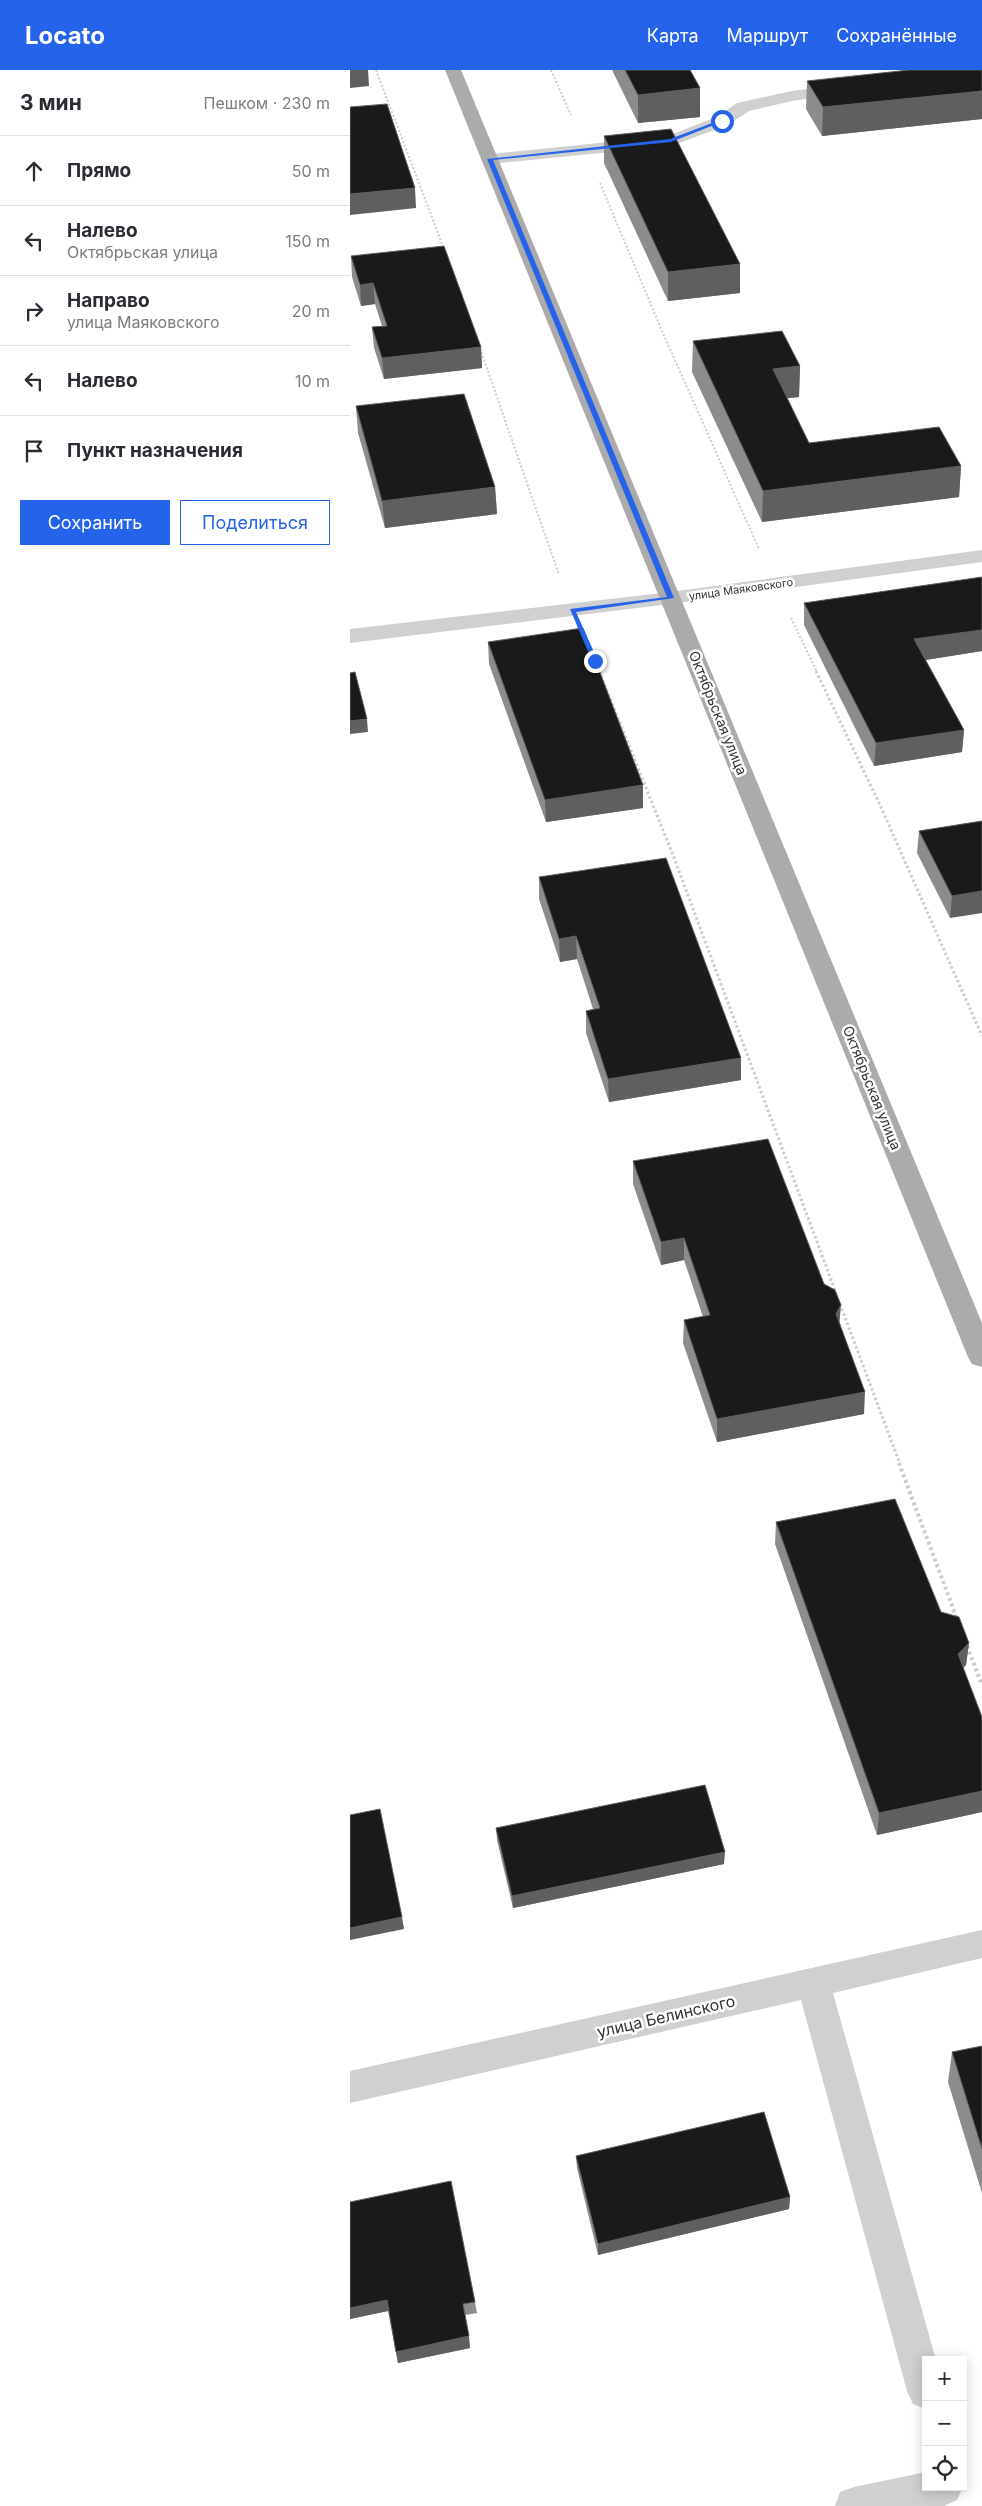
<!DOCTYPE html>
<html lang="ru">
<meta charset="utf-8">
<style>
body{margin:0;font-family:Inter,sans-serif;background:#f2f2f3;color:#2b2b33}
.controls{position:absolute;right:15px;bottom:15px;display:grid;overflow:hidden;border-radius:0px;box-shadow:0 2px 12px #0003}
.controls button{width:45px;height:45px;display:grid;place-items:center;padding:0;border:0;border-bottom:1px solid #e1e1e2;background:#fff;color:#2b2b33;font:25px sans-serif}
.stop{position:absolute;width:15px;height:15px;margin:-11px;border:4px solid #2563eb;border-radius:50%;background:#fff}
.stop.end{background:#2563eb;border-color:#fff;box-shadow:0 1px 5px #0008}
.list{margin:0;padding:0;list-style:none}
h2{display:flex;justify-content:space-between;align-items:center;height:65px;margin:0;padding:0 20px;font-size:21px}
h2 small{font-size:16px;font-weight:400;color:#7c7c81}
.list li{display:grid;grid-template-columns:32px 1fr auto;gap:15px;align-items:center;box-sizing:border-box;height:70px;padding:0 20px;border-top:1px solid #e1e1e2}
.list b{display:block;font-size:19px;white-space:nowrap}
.list p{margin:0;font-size:16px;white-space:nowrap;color:#7c7c81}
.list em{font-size:16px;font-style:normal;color:#7c7c81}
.actions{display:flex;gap:10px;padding:15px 20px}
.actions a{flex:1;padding:11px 0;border:1px solid #2563eb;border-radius:0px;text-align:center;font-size:18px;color:#2563eb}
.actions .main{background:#2563eb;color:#fff}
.icon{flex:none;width:28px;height:28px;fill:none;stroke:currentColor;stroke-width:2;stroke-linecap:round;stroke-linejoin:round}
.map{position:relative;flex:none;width:632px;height:2436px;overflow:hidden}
header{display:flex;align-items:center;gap:30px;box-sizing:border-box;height:70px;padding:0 25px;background:#2563eb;color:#fff}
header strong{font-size:24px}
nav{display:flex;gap:28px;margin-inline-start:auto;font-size:18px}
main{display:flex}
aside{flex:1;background:#fff}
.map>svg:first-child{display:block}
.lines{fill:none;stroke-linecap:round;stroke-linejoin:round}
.path-far2{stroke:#cdcdcd;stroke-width:2;stroke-dasharray:2 2;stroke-linecap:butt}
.path-far1{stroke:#cdcdcd;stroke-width:3;stroke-dasharray:2.5 2.5;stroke-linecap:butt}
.path{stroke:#cdcdcd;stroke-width:4;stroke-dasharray:3 3;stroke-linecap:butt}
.minor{fill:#d0d0d0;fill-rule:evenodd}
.major{fill:#ababab;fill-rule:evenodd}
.wall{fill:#8c8c8c}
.shaded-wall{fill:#5f5f5f}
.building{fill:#1a1a1a;stroke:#5f5f5f}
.route{fill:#2563eb}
.labels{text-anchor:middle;stroke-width:5;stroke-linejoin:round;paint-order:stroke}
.far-street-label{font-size:11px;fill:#333;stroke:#fff}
.street-label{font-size:14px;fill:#333;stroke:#fff}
.near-street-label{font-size:16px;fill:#333;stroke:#fff}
</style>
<header>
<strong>Locato</strong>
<nav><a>Карта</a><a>Маршрут</a><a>Сохранённые</a></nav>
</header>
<main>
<aside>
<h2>3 мин<small>Пешком · 230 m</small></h2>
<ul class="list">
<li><svg class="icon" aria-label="ahead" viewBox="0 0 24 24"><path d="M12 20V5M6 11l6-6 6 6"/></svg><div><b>Прямо</b></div><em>50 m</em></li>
<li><svg class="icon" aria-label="left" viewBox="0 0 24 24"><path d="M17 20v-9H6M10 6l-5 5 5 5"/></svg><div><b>Налево</b><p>Октябрьская улица</p></div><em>150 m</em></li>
<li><svg class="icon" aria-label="right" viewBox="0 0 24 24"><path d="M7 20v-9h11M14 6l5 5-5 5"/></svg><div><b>Направо</b><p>улица Маяковского</p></div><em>20 m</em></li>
<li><svg class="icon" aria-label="left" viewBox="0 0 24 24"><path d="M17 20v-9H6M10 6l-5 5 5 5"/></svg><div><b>Налево</b></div><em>10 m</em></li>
<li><svg class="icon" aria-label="arrive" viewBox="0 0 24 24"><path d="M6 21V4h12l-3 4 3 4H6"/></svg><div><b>Пункт назначения</b></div></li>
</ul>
<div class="actions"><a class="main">Сохранить</a><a>Поделиться</a></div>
</aside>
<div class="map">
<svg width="632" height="2436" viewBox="0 0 632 2436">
<rect width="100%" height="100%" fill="#fff"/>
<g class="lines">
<path class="path-far2" d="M26 0 94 179
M201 0 221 45
M250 113 312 261 409 479
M109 218 209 505
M441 548 467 602
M248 598 250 602"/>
<path class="path-far1" d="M249 601 323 785 486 1223
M466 601 530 735 632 966
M490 1234 550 1394"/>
<path class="path" d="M549 1393 607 1549
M617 1576 632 1615"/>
<path class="minor" d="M494 14 500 15 502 19 500 23 442 31 399 41 378 55 321 76 140 94 134 93 131 89 134 85 140 84 318 66 366 47 387 33 442 21Z
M632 480V492L320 534 0 573V559L320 522Z
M632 1860V1888L483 1923 586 2290H576V2339L563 2334 557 2321 451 1930 0 2033V2001Z
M576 2402V2417H613L607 2430 594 2436H485L490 2422 504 2417Z"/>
<path class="major" d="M95 0H111L632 1253V1297L622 1294 618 1287Z"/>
</g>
<path class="wall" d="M262 0H340L350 18V47L288 53Z
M632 0V49L472 66 456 39 457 11Z
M254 66 390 194V223L318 231 254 93Z
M1 186 131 277 132 298 34 309 24 278 22 257 32 256 25 234 11 236 2 207Z
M343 271 450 296 449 327 437 328 459 373 611 396 609 427 412 452 342 302Z
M6 336 145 417 147 444 35 458 8 363Z
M632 507V581L575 590 614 660 612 682 524 696 454 555V533Z
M138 572 293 738 196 752 139 594Z
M632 751 600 848 567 783 569 761Z
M189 807 391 1010 259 1032 236 963V941L243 939 227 889 210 892 189 829Z
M283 1091 490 1253 514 1344 367 1372 333 1273 334 1250 353 1247 334 1190 311 1195 283 1114Z
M426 1452 591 1542 619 1573 616 1595 613 1598 632 1647V1742L527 1765 425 1474Z
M146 1758 374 1794 163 1838 147 1770Z
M632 1976V2123L598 2012 602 1982Z
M226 2086 440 2127 439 2139 248 2185 227 2098Z
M0 2132 125 2232 127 2243 115 2245 120 2278 48 2293 38 2241 0 2249Z"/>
<path class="shaded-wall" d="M0 0H18L19 16 0 18Z
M350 18V47L288 53V25Z
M632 21V49L472 66 473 37Z
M65 118 66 138 0 145V124Z
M390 194V223L318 231V202Z
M23 213 25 234 11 236 10 215Z
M131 277 132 298 34 309 32 288Z
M450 296 449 327 422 330 423 299Z
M611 396 609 427 412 452 413 421Z
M145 417 147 444 35 458 32 431Z
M632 560V581L563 592 564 569Z
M17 649 18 662 0 664V651Z
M614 660 612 682 524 696 526 673Z
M293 715V738L196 752 195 730Z
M632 821V843L600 848 602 826Z
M226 866 227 889 210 892 209 869Z
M391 988V1010L259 1032 258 1009Z
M334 1168V1190L311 1195V1172Z
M491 1235 489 1258 486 1244Z
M515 1322 514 1344 367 1372V1349Z
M619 1573 616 1595 605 1606 608 1584Z
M632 1721V1742L527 1765 529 1743Z
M375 1782 374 1794 163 1838 162 1826Z
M52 1847 54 1859 0 1870V1858Z
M440 2127 439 2139 248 2185V2174Z
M37 2230 38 2241 0 2249V2238Z
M119 2266 120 2278 48 2293 46 2282Z"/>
<path class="building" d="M275 0H340L350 18 288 25Z
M559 0H632V21L473 37 457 11Z
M37 34 65 118 0 124V37Z
M321 59 390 194 318 202 254 66Z
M94 176 131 277 32 288 22 257 37 256 23 213 10 215 1 186Z
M432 261 450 296 423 299 459 373 589 357 611 396 413 421 343 271Z
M114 324 145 417 32 431 6 336Z
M632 507V560L564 569 614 660 526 673 454 533Z
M233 558 293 715 195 730 138 572Z
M5 602 17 649 0 651V603Z
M632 751V821L602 826 569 761Z
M316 788 391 988 258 1009 236 941 250 938 226 866 209 869 189 807Z
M418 1069 474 1214 485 1220 491 1235 486 1244 515 1322 367 1349 334 1250 360 1245 334 1168 311 1172 283 1091Z
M545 1429 591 1542 609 1547 619 1573 608 1584 632 1647V1721L529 1743 426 1452Z
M355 1715 375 1782 162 1826 146 1758Z
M30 1739 52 1847 0 1858V1745Z
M632 1976V2079L602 1982Z
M414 2042 440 2127 248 2174 226 2086Z
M101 2111 125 2232 113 2234 119 2266 46 2282 37 2230 0 2238V2132Z"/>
<path class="route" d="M370 50 374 51 321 72 143 90 324 528 226 542 248 591 245 593 242 591 220 539 317 527 137 89 320 69Z"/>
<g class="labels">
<g class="far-street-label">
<text transform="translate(391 519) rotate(-8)" y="4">улица Маяковского</text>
</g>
<g class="street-label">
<text transform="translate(368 643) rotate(68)" y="5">Октябрьская улица</text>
<text transform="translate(522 1018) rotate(68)" y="5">Октябрьская улица</text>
</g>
<g class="near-street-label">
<text transform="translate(316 1946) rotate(-13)" y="6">улица Белинского</text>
</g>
</g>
</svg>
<div class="controls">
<button>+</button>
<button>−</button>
<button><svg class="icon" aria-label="locate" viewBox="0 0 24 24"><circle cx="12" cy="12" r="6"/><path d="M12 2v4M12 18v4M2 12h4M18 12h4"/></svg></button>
</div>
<div class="stop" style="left:372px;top:51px"></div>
<div class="stop end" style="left:245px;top:591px"></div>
</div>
</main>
